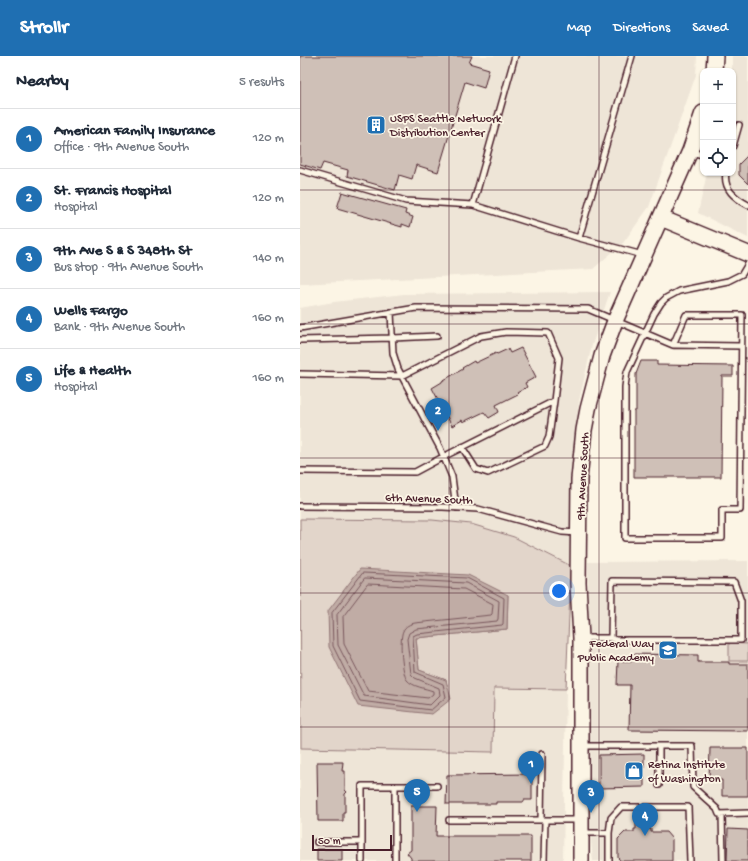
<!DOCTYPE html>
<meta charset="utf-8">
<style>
body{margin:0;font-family:"Gochi Hand",sans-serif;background:#f2f2f3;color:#1f2937}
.controls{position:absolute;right:12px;top:12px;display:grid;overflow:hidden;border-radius:8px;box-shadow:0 1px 3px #0004}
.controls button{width:36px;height:36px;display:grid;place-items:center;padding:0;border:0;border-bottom:1px solid #e0e1e3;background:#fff;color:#1f2937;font:20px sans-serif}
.scale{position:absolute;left:12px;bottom:10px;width:80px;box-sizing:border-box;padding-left:4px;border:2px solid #4a1f2b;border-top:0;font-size:11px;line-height:14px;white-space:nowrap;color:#4a1f2b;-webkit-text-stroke:3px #fcf5e5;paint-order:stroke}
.you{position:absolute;left:259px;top:535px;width:14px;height:14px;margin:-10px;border:3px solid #fff;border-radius:50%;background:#1a73e8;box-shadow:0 0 0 6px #1a73e833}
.badge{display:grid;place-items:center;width:26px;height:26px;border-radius:50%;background:#1f6fb2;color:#fff;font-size:13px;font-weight:700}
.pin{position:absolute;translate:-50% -33px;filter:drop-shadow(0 1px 2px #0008)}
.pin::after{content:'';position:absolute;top:21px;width:14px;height:12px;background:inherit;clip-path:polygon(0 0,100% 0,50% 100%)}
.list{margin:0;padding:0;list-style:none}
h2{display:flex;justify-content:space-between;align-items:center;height:52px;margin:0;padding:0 16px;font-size:17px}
h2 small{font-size:13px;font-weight:400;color:#747a83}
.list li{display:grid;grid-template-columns:26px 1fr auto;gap:12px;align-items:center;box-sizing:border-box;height:60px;padding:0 16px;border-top:1px solid #e0e1e3}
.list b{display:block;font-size:15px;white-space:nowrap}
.list p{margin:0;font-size:13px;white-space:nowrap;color:#747a83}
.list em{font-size:13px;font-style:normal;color:#747a83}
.icon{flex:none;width:22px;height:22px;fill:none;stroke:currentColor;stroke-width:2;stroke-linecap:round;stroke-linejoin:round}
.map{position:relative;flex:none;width:448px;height:805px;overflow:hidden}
header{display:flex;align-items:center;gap:24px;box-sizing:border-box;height:56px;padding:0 20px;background:#1f6fb2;color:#fff}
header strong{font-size:19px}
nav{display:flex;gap:22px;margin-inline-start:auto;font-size:14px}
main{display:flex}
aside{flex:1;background:#fff}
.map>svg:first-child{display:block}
.built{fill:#eee5d7}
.green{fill:#e2d5ca;stroke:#967a7a;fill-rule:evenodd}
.water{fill:#c0aca5;stroke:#917474}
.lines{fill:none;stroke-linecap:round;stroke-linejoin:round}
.shore{stroke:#79575c;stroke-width:1}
.building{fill:#cfc0b7;stroke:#4a1f2b}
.lane-casing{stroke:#4a1f2b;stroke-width:8}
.secondary-casing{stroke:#4a1f2b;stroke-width:18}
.lane{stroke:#fcf5e5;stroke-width:5}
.secondary{stroke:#fcf5e5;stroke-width:15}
.grid{fill:none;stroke:#4a1f2b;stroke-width:1;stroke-opacity:0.55}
.labels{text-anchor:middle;stroke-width:3.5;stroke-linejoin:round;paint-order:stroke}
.poi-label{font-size:12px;fill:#4a1f2b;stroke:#fcf5e5;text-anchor:start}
.street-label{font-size:12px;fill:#4a1f2b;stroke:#fcf5e5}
</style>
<header>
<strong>Strollr</strong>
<nav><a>Map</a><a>Directions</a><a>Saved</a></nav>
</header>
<main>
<aside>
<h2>Nearby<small>5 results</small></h2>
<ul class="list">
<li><span class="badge">1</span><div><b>American Family Insurance</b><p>Office · 9th Avenue South</p></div><em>120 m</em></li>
<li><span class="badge">2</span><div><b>St. Francis Hospital</b><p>Hospital</p></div><em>120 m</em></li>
<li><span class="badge">3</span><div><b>9th Ave S &amp; S 348th St</b><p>Bus stop · 9th Avenue South</p></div><em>140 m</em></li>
<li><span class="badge">4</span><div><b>Wells Fargo</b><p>Bank · 9th Avenue South</p></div><em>160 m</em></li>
<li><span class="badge">5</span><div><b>Life &amp; Health</b><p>Hospital</p></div><em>160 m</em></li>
</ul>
</aside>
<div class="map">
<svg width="448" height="805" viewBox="0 0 448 805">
<rect width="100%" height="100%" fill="#fcf5e5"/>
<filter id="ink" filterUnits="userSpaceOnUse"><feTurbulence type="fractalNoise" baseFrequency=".025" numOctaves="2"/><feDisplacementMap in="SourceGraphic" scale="8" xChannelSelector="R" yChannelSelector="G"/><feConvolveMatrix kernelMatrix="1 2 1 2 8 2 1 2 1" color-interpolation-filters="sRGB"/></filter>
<g filter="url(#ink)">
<path class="built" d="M0 0H397L396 19 349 151 323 187 293 213 0 228Z
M432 0H448V182L398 157 407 117H433V15H432Z
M310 236 292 289 279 345 274 404 271 510 214 481 171 468 132 464 0 463V252L34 246 104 238Z
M448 505V805H293L289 766 288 506Z
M194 632 266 633 263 805H0V691L1 692 193 696Z"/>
<path class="green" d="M0 463 132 464 171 468 214 481 271 510 266 633 194 632 193 696 1 692ZM208 539 207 573 116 582 119 614 146 624 29 591Z
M429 587 448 588V605H429Z"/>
<path class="water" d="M60 513 168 519 208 539 207 573 116 582 119 614 146 624 151 643 132 658 58 650 29 591 28 555Z"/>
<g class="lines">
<path class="shore" d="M63 517 167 522 204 542 203 568 202 569 117 578 113 580 115 616 143 628 146 641 131 654 60 645 33 590 32 557Z
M65 522 166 527 199 545 198 563 197 565 116 573 109 577 107 583 111 618 115 622 139 632 140 639 130 649 64 640 38 589 37 559Z
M68 528 164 533 193 548 192 558 191 559 115 567C110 568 105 570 103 575 99 583 102 618 107 624 113 631 125 632 133 635V638L128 642 68 635 44 588 43 561Z"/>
</g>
<path class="building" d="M0 0H172L169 7 189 13 184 32 165 26 138 116 116 109 112 123 99 119 95 134 47 120 48 114 23 107 20 114 0 108Z
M448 99V128L439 119V108Z
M42 136 106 154 105 158 113 161 110 171 102 168V171L37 152Z
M221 292 236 321 225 327 227 331 217 337 218 338 196 349 199 356 189 362 184 356 163 366 162 364 152 370 132 332 142 326V325L163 313 162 312 174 305 175 307 196 297 197 298 208 293 210 297Z
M341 305H357V309L433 310V320H422L421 421H334V355H336V318Z
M332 598 398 599V606H429V608H448V675L329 674 330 629H317L318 605H332Z
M410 692H448V740H422V724H409Z
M344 698V731L299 732V699Z
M17 706H43L42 715H45V734L47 736 45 738V756H43V765H18Z
M232 718V744H224V746H196V748H146L147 719Z
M111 750H137L136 780H231V805H111V802L107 797 111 794Z
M336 755H350L349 773H351V776H366L372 783V805H321L318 802V783L325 776H334V773H336Z
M428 773 448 774V805H427Z
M17 793H42V805H17Z"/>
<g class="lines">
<g class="lane-casing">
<path id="lane" d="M433 90 439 69
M391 96 403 99
M0 114 106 145 173 149 279 182 343 199
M426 117C423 133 435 142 448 149
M173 149 215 0
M279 182 332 0
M91 256 93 297 98 313 140 392 152 421 156 452
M0 272 116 252 288 253 373 289 441 290
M0 284 93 282 137 280
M373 289 386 259H442L440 454H422V482H325V331L327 316 354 258 361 247 366 242 379 235 428 225 442 218 448 208
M0 318 102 320 181 280 206 276 248 277 259 302 254 345 143 401 115 416 0 415
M162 391 176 413 188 417 245 390 249 381 254 345
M0 450 143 451 178 453 262 476 278 477
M283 582H311L316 584H441V545L434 526 312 525 311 582
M283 690H392L393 731 417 753 419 758 448 757
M359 690V729
M422 758 423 805
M149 764H279
M241 764 242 698
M282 777H309
M17 786H62
M62 805V730H95
M95 805V730H137
M244 805 245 764
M309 805V777L311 762 321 751H388L390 805"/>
</g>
<g class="secondary-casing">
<path id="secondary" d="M414 15 415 0
M361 162 448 198
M281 805V582L278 527 279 423 284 374 288 353 302 300 315 265 390 95 403 57"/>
</g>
<use href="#lane" class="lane"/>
<use href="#secondary" class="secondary"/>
</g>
</g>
<path class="grid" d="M149 0V805M299 0V805M0 134H448M0 268H448M0 402H448M0 537H448M0 671H448"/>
<defs>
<g id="building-square" transform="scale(1)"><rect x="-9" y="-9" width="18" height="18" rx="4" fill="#1f6fb2" stroke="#fcf5e5"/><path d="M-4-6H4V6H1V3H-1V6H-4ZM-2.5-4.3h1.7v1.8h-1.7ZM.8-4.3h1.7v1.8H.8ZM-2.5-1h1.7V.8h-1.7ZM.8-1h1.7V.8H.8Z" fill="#fff"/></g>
<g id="school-square" transform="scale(1)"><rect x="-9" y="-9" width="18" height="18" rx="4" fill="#1f6fb2" stroke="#fcf5e5"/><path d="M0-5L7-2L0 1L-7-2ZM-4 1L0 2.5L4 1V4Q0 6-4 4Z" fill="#fff"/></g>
<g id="shop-square" transform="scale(1)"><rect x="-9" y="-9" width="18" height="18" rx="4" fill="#1f6fb2" stroke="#fcf5e5"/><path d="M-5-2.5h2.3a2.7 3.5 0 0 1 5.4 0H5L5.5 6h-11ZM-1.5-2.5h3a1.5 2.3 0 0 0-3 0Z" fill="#fff"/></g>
</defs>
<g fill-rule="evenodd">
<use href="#building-square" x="76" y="69"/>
<use href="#school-square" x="368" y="594"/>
<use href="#shop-square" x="334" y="715"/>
</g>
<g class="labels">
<g class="poi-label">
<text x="90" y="66">USPS Seattle Network<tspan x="90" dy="14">Distribution Center</tspan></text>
<text x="354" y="591" text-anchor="end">Federal Way<tspan x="354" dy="14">Public Academy</tspan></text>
<text x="348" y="712">Retina Institute<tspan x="348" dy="14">of Washington</tspan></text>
</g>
<g class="street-label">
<text transform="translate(282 420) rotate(-87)" y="4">9th Avenue South</text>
<text transform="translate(129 442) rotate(2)" y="4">6th Avenue South</text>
</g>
</g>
</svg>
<div class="controls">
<button>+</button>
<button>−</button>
<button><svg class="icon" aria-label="locate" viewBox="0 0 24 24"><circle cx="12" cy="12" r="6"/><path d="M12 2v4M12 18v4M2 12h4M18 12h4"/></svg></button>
</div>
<div class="scale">50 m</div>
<div class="you"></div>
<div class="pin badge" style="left:231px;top:728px">1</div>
<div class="pin badge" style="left:138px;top:375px">2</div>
<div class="pin badge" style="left:291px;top:757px">3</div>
<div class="pin badge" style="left:345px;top:780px">4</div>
<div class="pin badge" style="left:117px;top:756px">5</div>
</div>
</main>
